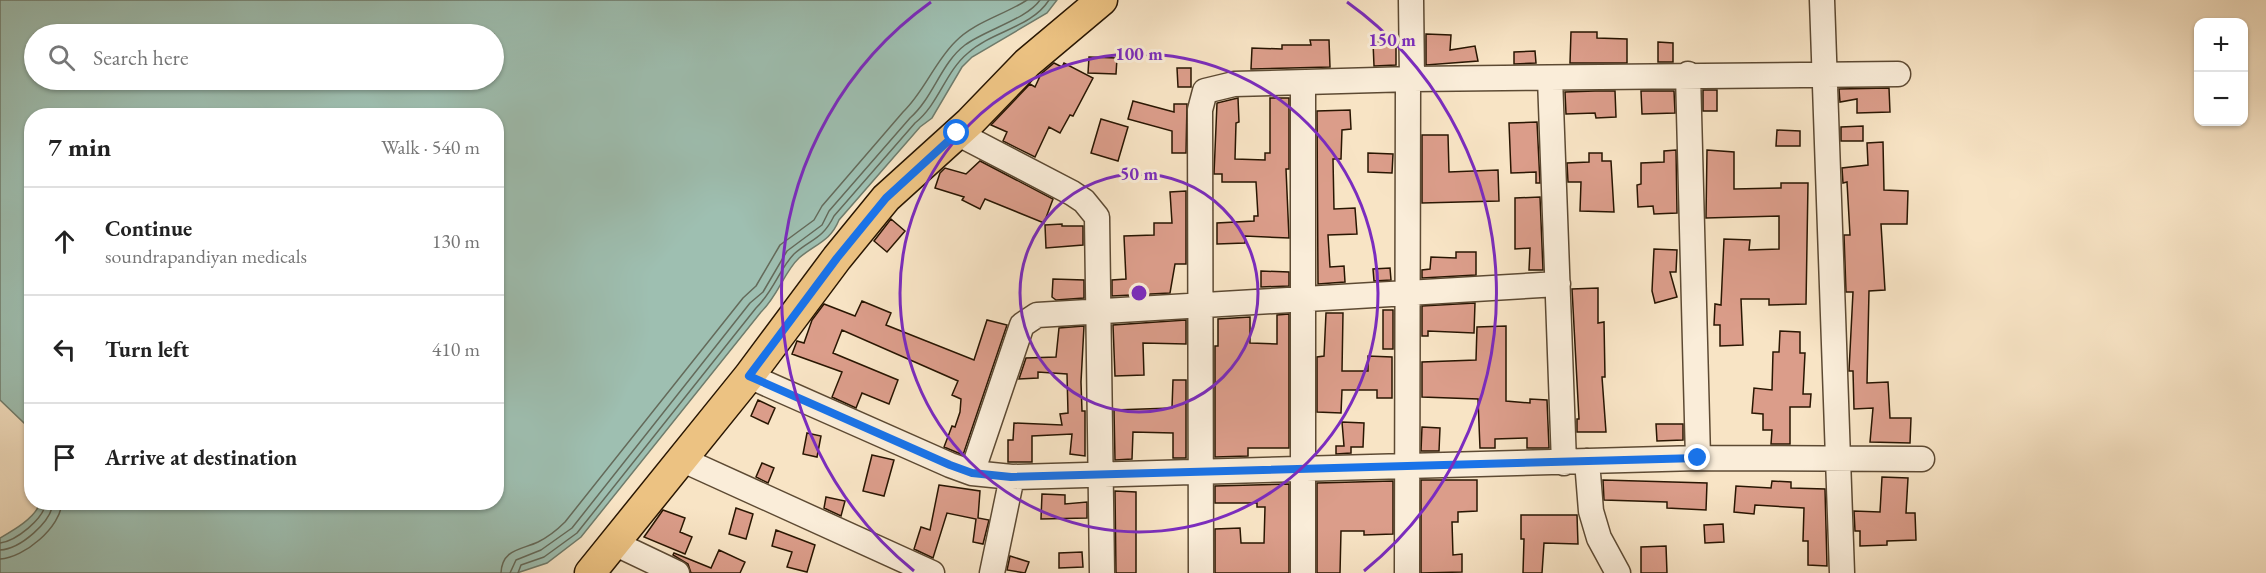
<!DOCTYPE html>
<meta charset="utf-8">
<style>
body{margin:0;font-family:"EB Garamond",serif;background:#f2f2f2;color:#222}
.controls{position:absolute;right:18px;top:18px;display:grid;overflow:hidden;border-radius:12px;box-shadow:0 2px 4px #0004}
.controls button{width:54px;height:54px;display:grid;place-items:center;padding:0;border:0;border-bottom:2px solid #e0e0e0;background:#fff;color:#222;font:30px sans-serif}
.stop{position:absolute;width:18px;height:18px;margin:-14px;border:4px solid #1a73e8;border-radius:50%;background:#fff}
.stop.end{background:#1a73e8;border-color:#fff;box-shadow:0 2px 6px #0008}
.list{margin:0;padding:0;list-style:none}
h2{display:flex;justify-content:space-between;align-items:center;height:78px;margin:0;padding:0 24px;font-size:26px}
h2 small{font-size:20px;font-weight:400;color:#767676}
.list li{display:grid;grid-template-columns:39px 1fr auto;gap:18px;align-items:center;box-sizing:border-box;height:108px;padding:0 24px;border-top:2px solid #e0e0e0}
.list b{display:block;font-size:22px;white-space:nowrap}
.list p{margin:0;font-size:20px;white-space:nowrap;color:#767676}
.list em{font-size:20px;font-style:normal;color:#767676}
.icon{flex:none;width:33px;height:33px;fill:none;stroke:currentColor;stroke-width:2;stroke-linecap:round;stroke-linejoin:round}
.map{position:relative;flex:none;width:2266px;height:573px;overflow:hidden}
.search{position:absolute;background:#fff;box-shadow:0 2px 4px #0004;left:24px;top:24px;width:480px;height:66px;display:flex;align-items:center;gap:15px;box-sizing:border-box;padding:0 21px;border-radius:33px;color:#767676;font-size:22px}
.panel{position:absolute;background:#fff;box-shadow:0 2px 4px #0004;left:24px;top:108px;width:480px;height:402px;border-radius:24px}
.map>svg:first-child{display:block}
.water{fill:#9ebfb1;stroke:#6f7b6b;stroke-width:1.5;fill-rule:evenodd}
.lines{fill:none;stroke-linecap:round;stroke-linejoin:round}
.shore{stroke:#646a5a;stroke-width:1.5}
.building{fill:#db9d8a;stroke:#291602;stroke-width:1.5}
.minor-casing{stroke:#5d4a33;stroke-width:27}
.major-casing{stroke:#291602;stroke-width:33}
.minor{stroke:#faedd9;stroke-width:24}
.major{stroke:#ecc282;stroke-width:30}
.route{stroke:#1a73e8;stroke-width:8}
.ring{fill:none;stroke:#7b2cbf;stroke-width:3}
.centre{fill:#7b2cbf;stroke:#faedd9;stroke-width:3}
.ring-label{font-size:18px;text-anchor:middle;font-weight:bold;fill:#7b2cbf;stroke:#faedd9;stroke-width:6;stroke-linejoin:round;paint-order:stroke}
</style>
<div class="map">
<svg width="2266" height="573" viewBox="0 0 2266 573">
<rect width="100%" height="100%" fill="#f8e4c5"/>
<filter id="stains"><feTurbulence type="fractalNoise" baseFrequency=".00333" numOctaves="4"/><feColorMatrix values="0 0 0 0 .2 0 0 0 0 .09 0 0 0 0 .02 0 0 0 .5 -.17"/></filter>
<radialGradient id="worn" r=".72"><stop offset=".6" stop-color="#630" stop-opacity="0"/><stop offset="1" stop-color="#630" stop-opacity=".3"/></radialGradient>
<path class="water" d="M0 0H1057L1047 13 972 57 962 67 932 118 920 127 839 220C830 242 815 244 799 258 784 272 778 296 761 312L581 537 547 563 517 573H0V538C14 530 35 518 40 503L496 502V116H32L31 440 25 424 0 400ZM34 34H494V80H34Z"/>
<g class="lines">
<path class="shore" d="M0 543C16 541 44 519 46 502
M0 550C20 549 52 522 53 502
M0 559C24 558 61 527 62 502
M501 573C502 549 521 550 538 542 548 537 557 530 565 522L743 298 756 286 780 245 814 220 822 206 903 112C924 92 934 63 955 42 974 22 1004 15 1027 0
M510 573 516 560 541 550 572 528 750 303 763 292 787 251 822 225 829 211 910 118C933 98 941 63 965 45 985 30 1027 19 1040 0
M518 573 521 565 544 557 577 533 756 308C773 292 780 268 794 254 812 238 822 240 834 216L915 123C939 104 945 72 968 53 992 31 1031 28 1049 0"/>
</g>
<path class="building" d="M1571 32H1597V38L1627 39V63H1570Z
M1426 34 1451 35 1450 50 1475 46 1478 61 1426 65Z
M1310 40H1329L1330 67 1251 69 1252 48 1282 49V45H1311Z
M1396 41V65L1374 66 1373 42Z
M1658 42 1673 43V62H1658Z
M1535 51 1536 63 1514 64V52Z
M1089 57 1117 58 1116 74 1088 73Z
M1054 63 1062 67 1064 63 1093 78 1073 116 1070 115 1060 133 1049 127 1035 157 1003 141 1007 132 991 125 1030 84 1035 87 1041 74Z
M1177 68H1191V87H1178Z
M1889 88 1890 112 1857 113V99L1840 102 1839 89Z
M1703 90H1717V111H1703Z
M1595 91H1615L1616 117 1596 118 1595 113 1566 114 1565 92Z
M1641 91H1674L1675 113 1642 114Z
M1238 98 1239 122 1236 123 1235 159 1265 160V153H1270V98H1289V169H1286L1289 238 1245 236V243L1217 244V223L1254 221V216H1258L1256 182H1222V174H1214L1217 103Z
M1133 101 1174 112V104H1187L1186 153H1172V131L1128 119Z
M1350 110 1351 129 1342 130 1341 159H1333L1334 209 1355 208 1357 234 1328 235 1330 267 1344 266 1345 282 1318 284 1317 111Z
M1101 119 1128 127 1118 161 1091 153Z
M1537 122 1540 183H1536V172L1511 173 1509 123Z
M1863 126V141H1841V127Z
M1777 130 1800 131V146H1776Z
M1422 135H1448L1449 172 1498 170 1499 201 1422 203Z
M1883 142 1884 190 1908 191 1907 224H1881L1885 290 1869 291 1867 383 1888 382 1890 418H1911L1910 443 1870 442 1873 408 1854 409 1853 371H1849L1853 292H1846L1844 235H1850L1847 182 1843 183 1842 168 1868 165 1867 143Z
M1676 150 1677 213 1654 214 1653 206 1638 207 1637 185 1641 184V163L1664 162V151Z
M1707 150 1734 152V189L1781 188V183H1808L1806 304 1769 305V299H1741L1743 345 1720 346V325H1714L1715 304 1721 305 1724 239 1750 240 1749 250 1779 249V216L1706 218Z
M1368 153 1393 154 1392 173 1368 172Z
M1589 153H1602V161H1611L1614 212 1580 211 1581 182H1568L1567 163 1589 162Z
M980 161 1053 199 1044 223 985 199 980 209 962 200 964 197 935 188 940 173 945 168 966 174Z
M1186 191V264H1175L1170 293 1112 296V280L1126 279 1124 236 1154 235V223H1172L1170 192Z
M1540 197 1543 270H1529L1530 248 1515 249V198Z
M891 219 905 231 887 252 874 241Z
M1062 224V226H1083V245L1046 248 1045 225Z
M1654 249 1677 250 1676 272H1670L1677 297 1655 303 1652 291Z
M1456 252H1476V275L1422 278V270L1430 269 1431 257 1456 258Z
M1390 268 1391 280 1374 281 1373 269Z
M1261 271 1289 272V286L1261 287Z
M1053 279 1084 280V298L1056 300 1052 297Z
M1598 288V323L1604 322 1605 377H1602L1606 432H1577V419H1579L1572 289Z
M862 301 891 313 886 325 974 360 987 320 1007 325 963 455 944 447 952 426 955 427 960 412 961 399 952 395 958 381 842 330 833 353 898 380 889 404 862 393 856 408 832 397 842 372 792 354 797 341 804 343 812 320 824 304 855 316Z
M1475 303 1474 333 1428 331V336H1422V306Z
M1383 310H1393V349H1383Z
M1326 313H1343L1342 371H1368V356L1392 357V398H1377V390H1342L1341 413 1317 412V357L1324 356Z
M1289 314V448H1248V456L1215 457V346H1218V319L1250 317V343L1277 344V315Z
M1186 320V344L1143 343 1144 375 1115 376 1113 325Z
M1084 326 1081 382 1082 411H1085V456L1070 454 1072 434 1032 436V462H1008V440H1013L1014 423 1062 425 1060 414 1068 413 1067 374 1038 372V378L1019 379 1026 358 1056 357 1059 328Z
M1506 326V401L1530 403V399L1547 400 1549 448H1527V438L1495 439V448H1480L1478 399 1422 397V362L1476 360 1477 327Z
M1780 331 1800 332V353H1805L1803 394H1811L1810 407H1790V444H1771L1772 430H1763V414L1752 413 1754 388 1772 390 1773 352H1779Z
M1173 380H1186V458H1173V433L1133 432 1132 459 1115 460 1114 410 1172 408Z
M758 400 775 408 768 424 751 416Z
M1342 422 1364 423 1363 447H1351V453L1336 454V446H1344Z
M1656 424H1683V440L1657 441Z
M1422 427 1440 428 1439 451H1421Z
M807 433 821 436 817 457 803 454Z
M872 455 894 460 884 496 863 491Z
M762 463 774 468 768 483 756 477Z
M1882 477 1908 478 1906 513H1915L1916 540 1887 541V545L1860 546V531H1855L1854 511 1880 512Z
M1421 480H1477V511L1458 512V522H1452L1453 555 1462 554V572L1421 573Z
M1603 480 1707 483 1706 510 1667 508V502L1604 500Z
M1393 481V534L1364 535V531H1341L1340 573H1317V483Z
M1772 481 1791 482V488L1825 489 1827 566 1808 565V541H1803L1804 508 1755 505 1754 514 1734 512 1736 486 1771 488Z
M1289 484V573H1215V529L1240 528 1241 543H1264L1265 507H1257V503H1215V486Z
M939 485 980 491 978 518 989 520 983 544 973 542 976 519 947 513 933 558 914 549 921 527 930 530Z
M1115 491 1136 492V573H1116Z
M1042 494 1065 495V504L1087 502V518L1041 519Z
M826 497 845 501 841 516 824 508Z
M736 508 753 514 746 539 729 534Z
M663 510 685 518 680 532 692 537 685 554 644 537Z
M1521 515H1577L1578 544 1544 543 1542 573H1523L1524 539H1521Z
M1723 524 1724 542 1705 543 1704 525Z
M776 530 815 545 807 572 787 567 792 552 772 546Z
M1666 546 1667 573H1641V547Z
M719 550 745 562 740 573H691L688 564 673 555 674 553 711 568Z
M1082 552 1083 567 1059 568V553Z
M1010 556 1029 562 1025 573 1007 570Z"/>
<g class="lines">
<g class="minor-casing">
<path id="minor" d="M1411 0 1412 79
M1822 0 1842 573
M1688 74 1698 458
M1550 78 1564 463
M1303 83V573
M957 133 1072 193 1084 201 1097 217 1102 573
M749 376 950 465 972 473 1012 477 1698 458 1922 459
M681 459 932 573
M1587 461 1591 511 1599 538 1618 573
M972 473 1022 325 1037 315 1558 284
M614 543 677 573
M992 573 1012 477
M1201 573 1200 110 1205 91 1234 84 1412 79 1898 74
M1407 573 1408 79"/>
</g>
<g class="major-casing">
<path id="major" d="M590 573 749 376 837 258 886 198 970 122 1027 63 1102 0"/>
</g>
<use href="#minor" class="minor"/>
<use href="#major" class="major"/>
</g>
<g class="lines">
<path class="route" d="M957 133 886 198 837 258 749 376 950 465 972 473 1011 477 1698 458"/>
</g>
<g class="ring">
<circle cx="1139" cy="293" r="119"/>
<circle cx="1139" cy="293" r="239"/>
<path d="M914 571A358 358 0 0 1 931 2M1347 2A358 358 0 0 1 1364 571"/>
</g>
<circle cx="1139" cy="293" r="9" class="centre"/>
<g class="ring-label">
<text x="1392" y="46">150 m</text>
<text x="1139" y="60">100 m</text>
<text x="1139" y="180">50 m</text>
</g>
<rect width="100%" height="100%" filter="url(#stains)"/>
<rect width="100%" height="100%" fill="url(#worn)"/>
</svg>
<div class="controls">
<button>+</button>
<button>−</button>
</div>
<div class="stop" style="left:957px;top:133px"></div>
<div class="stop end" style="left:1698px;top:458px"></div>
<div class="search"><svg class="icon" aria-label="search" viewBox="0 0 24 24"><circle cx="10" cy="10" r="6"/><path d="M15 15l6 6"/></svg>Search here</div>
<section class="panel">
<h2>7 min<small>Walk · 540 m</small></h2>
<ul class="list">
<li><svg class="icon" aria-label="ahead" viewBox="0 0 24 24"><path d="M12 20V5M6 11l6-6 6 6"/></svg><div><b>Continue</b><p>soundrapandiyan medicals</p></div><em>130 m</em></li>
<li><svg class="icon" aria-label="left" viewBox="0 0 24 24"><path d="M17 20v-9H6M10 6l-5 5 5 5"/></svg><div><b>Turn left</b></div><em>410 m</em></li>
<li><svg class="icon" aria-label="arrive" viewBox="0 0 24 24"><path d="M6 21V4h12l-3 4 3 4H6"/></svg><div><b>Arrive at destination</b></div></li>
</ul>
</section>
</div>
